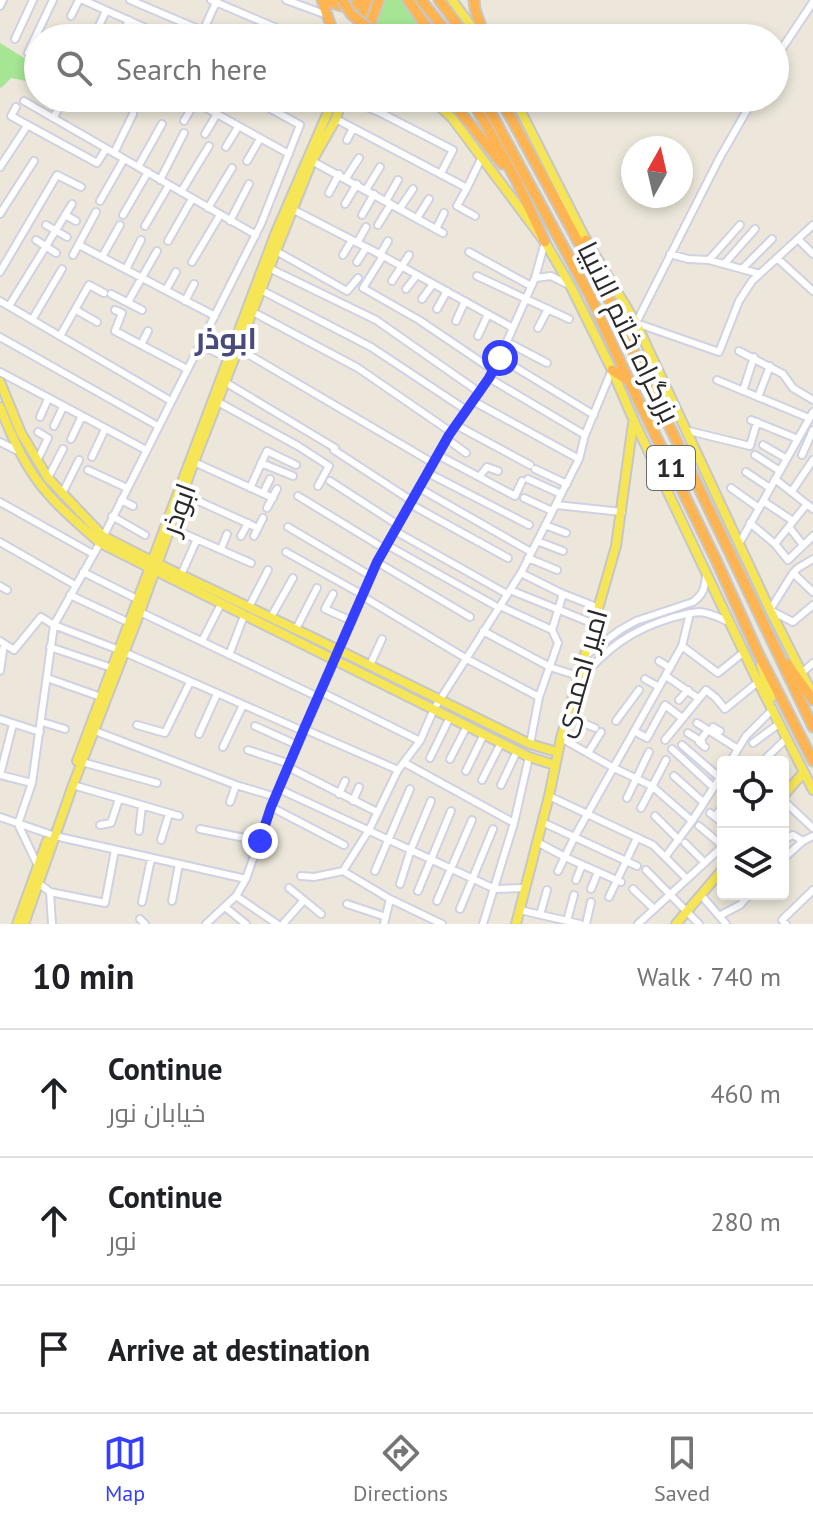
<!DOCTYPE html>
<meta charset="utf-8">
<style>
body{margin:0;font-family:"PT Sans",Cairo,sans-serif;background:#f6f6f6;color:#202124}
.controls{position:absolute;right:24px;bottom:24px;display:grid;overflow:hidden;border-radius:8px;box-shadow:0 4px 12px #0003}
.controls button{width:72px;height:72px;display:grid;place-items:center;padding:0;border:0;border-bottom:2px solid #e0e0e0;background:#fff;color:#202124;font:40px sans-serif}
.compass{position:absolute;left:621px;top:136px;width:72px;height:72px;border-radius:50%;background:#fff;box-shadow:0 4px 12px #0003;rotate:8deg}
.stop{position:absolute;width:24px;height:24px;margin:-18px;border:6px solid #343fff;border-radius:50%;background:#fff}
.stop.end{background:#343fff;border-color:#fff;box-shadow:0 2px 8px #0008}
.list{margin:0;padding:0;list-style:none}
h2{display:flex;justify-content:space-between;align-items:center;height:104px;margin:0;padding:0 32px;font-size:34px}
h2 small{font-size:26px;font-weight:400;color:#757577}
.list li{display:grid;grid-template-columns:52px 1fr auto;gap:24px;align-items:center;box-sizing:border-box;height:128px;padding:0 32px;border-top:2px solid #e0e0e0}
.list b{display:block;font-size:30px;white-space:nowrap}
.list p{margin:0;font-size:26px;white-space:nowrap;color:#757577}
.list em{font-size:26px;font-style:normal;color:#757577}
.icon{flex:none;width:44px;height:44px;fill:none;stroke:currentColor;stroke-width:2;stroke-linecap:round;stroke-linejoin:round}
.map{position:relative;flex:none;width:813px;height:924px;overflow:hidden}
.search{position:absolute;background:#fff;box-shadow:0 4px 12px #0003;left:24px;right:24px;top:24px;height:88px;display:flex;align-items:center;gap:20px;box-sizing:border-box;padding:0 28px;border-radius:44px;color:#757577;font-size:30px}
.sheet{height:488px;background:#fff}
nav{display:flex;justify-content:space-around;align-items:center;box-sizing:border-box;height:112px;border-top:2px solid #e0e0e0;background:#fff;font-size:22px;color:#757577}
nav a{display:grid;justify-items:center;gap:4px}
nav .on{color:#343fff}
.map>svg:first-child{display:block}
.green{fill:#a5e594}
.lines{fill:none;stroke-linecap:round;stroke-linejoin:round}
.minor-casing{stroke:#d0d1e3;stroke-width:10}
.major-casing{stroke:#c7c7c7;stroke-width:12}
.highway-casing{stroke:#c7c7c7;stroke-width:13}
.minor{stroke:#fff;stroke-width:6}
.major{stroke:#f6e656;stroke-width:8}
.highway{stroke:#ffb452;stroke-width:9}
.highway-bridge-casing{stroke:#c7c7c7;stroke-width:13;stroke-linecap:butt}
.highway-bridge{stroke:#ffb452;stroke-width:9}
.route{stroke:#343fff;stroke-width:10}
.labels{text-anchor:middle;stroke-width:8;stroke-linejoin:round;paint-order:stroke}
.shield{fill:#fff;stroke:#696969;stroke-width:2}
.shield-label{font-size:26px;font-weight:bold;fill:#292929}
.street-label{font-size:28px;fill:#292929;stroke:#fff}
.neighbourhood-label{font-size:30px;font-weight:bold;fill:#484a7b;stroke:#fff}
</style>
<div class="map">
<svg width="813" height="924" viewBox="0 0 813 924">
<rect width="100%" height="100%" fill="#ece7da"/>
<path class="green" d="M386 0H403L428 38H386L374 29Z
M0 43 29 61 26 81 11 78 1 88 0 87Z"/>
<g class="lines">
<g class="minor-casing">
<path id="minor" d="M83 0 168 38
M130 0 203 31
M211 0 300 38
M286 0 327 15
M0 6 3 0
M71 16 79 0
M98 28 106 11
M63 32 72 38
M121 38 129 20
M200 38 217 0
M226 38 229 30
M15 39 33 0
M28 53 53 0
M775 59 813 2
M35 74 38 76
M188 98 289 154
M315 98 331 107
M345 98 381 113 453 150 441 173
M754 98 719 159 636 323 719 352 739 301 752 281 813 225
M24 101 256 235
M16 107 11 116 97 163 106 149
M381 113 387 98
M53 118 65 98
M336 119 467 188 482 157
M184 121 195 102
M205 134 217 114
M347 140 353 128
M226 147 238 127
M114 153 133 114
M247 161 260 139
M312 161 443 233
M0 167 27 126
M138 167 162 124
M346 178 359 158
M160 180 184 133
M467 188 457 206 475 216
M366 190 380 167
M181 192 209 146
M329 193 339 174
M100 201 124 159
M386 201 398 180
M345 204 357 184
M208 208 232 168
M400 208 413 189
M292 209 383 256 513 328
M0 214 34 161
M65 215 76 221
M123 215 148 172
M362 215 374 194
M417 218 429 199
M230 221 249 184
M46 225 67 237
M378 225 391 204
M145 226 169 185
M436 229 444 213
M798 239 813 254
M36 240 56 253
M168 241 192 199
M357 243 366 227
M79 245 215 316
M276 251 347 291 358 278
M469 252 531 286
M670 254 688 259 709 260 760 274
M73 255 96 212
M343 255 352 240
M380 255 388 241
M383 256 363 288 419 320 493 370
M102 257 120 225
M777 258 813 291
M709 260 740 225
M192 262 220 215
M357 262 366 248
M725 263 755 229
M269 268 376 320 479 392
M743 268 772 239
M126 269 141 240
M0 272 57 175 81 187
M477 276 569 319
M535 278 551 276 569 285
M392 281 409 255
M406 289 417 275
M166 290 176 272
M261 290 371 347 466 410
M111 294 142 310
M422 299 433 284
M0 301 171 401
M185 301 194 284
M128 302 157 251
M9 306 72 204
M437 309 447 291
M76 310 97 322
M115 310 122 313 115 331 187 369
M253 312 358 368 451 432
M32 320 62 269
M456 321 465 301
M538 328 548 309
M60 336 89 285 104 293
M478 336 488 314
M0 337 158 426
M507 342 547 363
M141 345 148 331
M200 345 228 358
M239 349 433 463
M739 351 783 374 793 388 813 400
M500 358 594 415
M0 372 146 450
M489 378 585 435
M717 380 809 418
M225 382 335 448 334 450 412 501
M743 391 754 357
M758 397 770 366
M473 401 579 459
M218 402 298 446 329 466 318 486
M40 417 48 399
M751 420 798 439
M456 425 530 465
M54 426 63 407
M685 430 750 446 757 422
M71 439 82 416
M447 439 466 453
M0 442 18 451
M763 445 787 459
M438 455 515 496 522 481
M755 455 780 471
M802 455 813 430
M92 457 105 429
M37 461 48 438 38 432
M194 462 273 498
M261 463 293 476
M535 469 567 484
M88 470 127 488
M746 472 770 488
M428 473 529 525
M479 477 487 467 498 471
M48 478 63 449
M528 479 561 494
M775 479 813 509
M330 481 398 525
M250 488 267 451 296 465
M419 488 531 552
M731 488 759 508
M792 491 813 460
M263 493 270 479
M62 494 79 460
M183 494 258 528
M298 496 385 549
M524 498 552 511
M121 500 133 506
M763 501 793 521
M0 502 93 554
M410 504 508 558
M556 505 622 512
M267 508 277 489
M112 516 145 535
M750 523 775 544 788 560 813 536
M545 525 566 533
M169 527 251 563
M288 527 371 576
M789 527 803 545
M395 531 507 594
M241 536 248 523
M254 536 263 518
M537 541 563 551
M0 542 75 585
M739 544 813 412
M775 544 807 504
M387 545 494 605
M221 549 227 534
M286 552 363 595
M528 558 557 570
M813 559 798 568 793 573 770 610 793 622 813 605
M377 562 470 617
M83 572 141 601
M521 573 561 593 599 608
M793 573 813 592
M181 575 197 539
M0 586 7 590
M510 590 594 624
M333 594 325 609 352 621
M70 595 132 624
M362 596 467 659 539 697
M500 606 552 630
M249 607 268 570
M138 611 318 697
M271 617 293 578
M296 629 317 588
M483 631 550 667 578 676
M0 641 14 650 41 617 54 625 119 650
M202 641 221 604
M682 646 718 673 744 652
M50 647 112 668
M124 652 303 731
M229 655 244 616
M585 656 620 630 636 621 693 602C704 594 705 587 706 575
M659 661 670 668
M370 665 382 639
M0 671 4 644
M803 672 813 663
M666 676 698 698
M47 678 101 697
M580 679C610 646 631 630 674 617 684 615 696 610 705 613 713 614 722 619 729 622
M645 679 659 687
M321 692 420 741
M679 700 688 690
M567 716 595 728
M0 719 40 732
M616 721 639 690
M42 722 65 729
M697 723 738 749
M13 724 0 775 32 783
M137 725 165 733 190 682
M255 726 297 745
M713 727 720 731
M304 729 398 770
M95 731 236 785 276 797
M634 731 647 738 665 705 682 718
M688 733 702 742
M199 734 217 694
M561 738 614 768 652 786 692 821
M665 740 706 690 716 698 725 709 758 682
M753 743 780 723
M530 744 539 697 558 643 552 630 563 594
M682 745 720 778
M223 747 243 705
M705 747 699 742 708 730
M672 749 713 787
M248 750 290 764
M588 753 601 732
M430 758 450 717
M450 759 467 726
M82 762 157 783
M730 762 746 736 773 709
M762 762 787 738
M405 763 514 823
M288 767 377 812
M466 771 484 734
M674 776 703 802
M482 780 501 743
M73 785 179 816
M501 785 517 751
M279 789 495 889 525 888
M339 794 345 781
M549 796 653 845 686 878
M627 798 649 752
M783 800 813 828
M353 801 359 787
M230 802 236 785
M271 807 344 845
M641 808 666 760
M710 813 723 823
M655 816 679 840
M715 816 723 806
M0 817 55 836 246 879
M542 822 637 866
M100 825 111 823 119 799
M699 826 723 846
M200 829 260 841
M139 831 142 806
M161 840 169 814
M783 840 793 835 803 841
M537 842 565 857 621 882
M685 843 705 863
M666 856 692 821 723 773
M783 859 803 841 813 836
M38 866 18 824 32 783 54 625 100 543 261 224 300 125 251 98
M646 870 699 924
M343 871 369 830 398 770 420 741 434 709 521 573 579 459 585 435 612 370
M375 871 410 789
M558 871 575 836 682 646 690 613
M301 876 314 877 343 871 390 899 442 924
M576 880 582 865
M37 882 50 892 52 924
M400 884 411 849 431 801
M289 888 304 900
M591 889 598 872
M633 889 654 909
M418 891 451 811
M50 892 105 903 115 850
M236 896 277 924
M702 896 726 924
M609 897 637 838
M172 901 179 864
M437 901 472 820
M142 902 151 859
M347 904 386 917
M225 907 246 924
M460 909 493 829
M520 910 580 924
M540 915 547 890
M719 916 740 905 750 894
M140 919 145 924
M567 921 574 895
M206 924 236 896 246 879 271 807 377 562 449 435 489 378 501 355 535 278 545 242
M283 924 304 900 321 914
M384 924 390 899
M483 924 514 823 529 757
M586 924 591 902
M638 924 723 846
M786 924 782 920 813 890"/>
</g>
<g class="major-casing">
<path id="major" d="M452 0 480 38
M421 98C434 101 442 108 452 118L545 242 571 287 612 370 634 421 758 682 813 790
M514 98 586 240 636 323 770 610 813 695
M0 382 21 433 48 478 103 536 152 561 314 638 530 744 557 752
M0 407C10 432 21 458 37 480 54 504 79 524 100 543L529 757 555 765
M761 665 771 698
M77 761 276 232 334 98
M783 796 804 772
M17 924 47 841
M24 924 73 785 140 612 194 462 276 251 312 161 336 119 342 98
M516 924 549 796 561 738 616 546 633 423
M676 924 723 869"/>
</g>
<g class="highway-casing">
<path id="highway" d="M322 0 335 38
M330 0 331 2C345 9 351 9 364 0
M408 0 434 38
M421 0 441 25 449 38
M439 0 454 20 465 38
M474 0 475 9 485 38
M354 38 367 0
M365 38 379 0
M449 98 502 164
M471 98 517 182 545 242
M483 98 590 296 629 381 716 560 758 653 813 761
M500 98 604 289 813 727
M586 240 595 263
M612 370 629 381
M787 664 813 700"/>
</g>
<use href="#minor" class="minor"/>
<use href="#major" class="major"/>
<use href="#highway" class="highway"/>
<g class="highway-bridge-casing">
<path id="highway-bridge" d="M342 0 351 14 380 38"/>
</g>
<use href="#highway-bridge" class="highway-bridge"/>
</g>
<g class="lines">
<path class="route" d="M260 841 271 807 304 729 377 562 449 435 489 378 500 358"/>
</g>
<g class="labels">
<rect class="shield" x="647" y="446" width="48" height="44" rx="6"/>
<g class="shield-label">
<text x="671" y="477">11</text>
</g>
<g class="street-label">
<text transform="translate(629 332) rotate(64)" y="10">بزرگراه خاتم الانبیا</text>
<text transform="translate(178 509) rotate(-70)" y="10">ابوذر</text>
<text transform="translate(580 673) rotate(-74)" y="10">امیر احمدی</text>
</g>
<g class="neighbourhood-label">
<text x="226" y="349">ابوذر</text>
</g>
</g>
</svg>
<div class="controls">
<button><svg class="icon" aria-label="locate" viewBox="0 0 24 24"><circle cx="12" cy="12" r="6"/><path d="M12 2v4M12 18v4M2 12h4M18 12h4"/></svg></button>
<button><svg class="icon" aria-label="layers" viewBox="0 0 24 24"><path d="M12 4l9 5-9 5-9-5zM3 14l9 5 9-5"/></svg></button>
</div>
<svg class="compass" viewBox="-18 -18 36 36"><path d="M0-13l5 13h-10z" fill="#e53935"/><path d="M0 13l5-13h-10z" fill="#757577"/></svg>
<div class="stop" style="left:500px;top:358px"></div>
<div class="stop end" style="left:260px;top:841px"></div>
<div class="search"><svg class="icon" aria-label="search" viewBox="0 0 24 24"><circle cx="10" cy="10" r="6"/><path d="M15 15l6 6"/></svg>Search here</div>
</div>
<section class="sheet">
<h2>10 min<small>Walk · 740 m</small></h2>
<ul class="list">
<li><svg class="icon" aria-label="ahead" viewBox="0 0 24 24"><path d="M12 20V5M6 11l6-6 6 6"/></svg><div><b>Continue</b><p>خیابان نور</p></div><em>460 m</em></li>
<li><svg class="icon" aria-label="ahead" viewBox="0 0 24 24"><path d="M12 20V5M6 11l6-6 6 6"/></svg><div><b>Continue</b><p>نور</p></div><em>280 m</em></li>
<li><svg class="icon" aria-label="arrive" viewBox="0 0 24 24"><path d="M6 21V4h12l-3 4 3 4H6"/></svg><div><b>Arrive at destination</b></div></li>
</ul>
</section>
<nav>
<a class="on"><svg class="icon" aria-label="map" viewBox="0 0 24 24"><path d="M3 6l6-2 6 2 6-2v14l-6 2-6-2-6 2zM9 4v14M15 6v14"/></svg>Map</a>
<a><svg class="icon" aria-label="directions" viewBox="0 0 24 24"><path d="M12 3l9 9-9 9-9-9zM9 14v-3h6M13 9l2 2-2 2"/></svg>Directions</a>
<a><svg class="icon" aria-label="saved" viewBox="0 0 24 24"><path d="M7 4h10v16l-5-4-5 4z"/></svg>Saved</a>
</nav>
